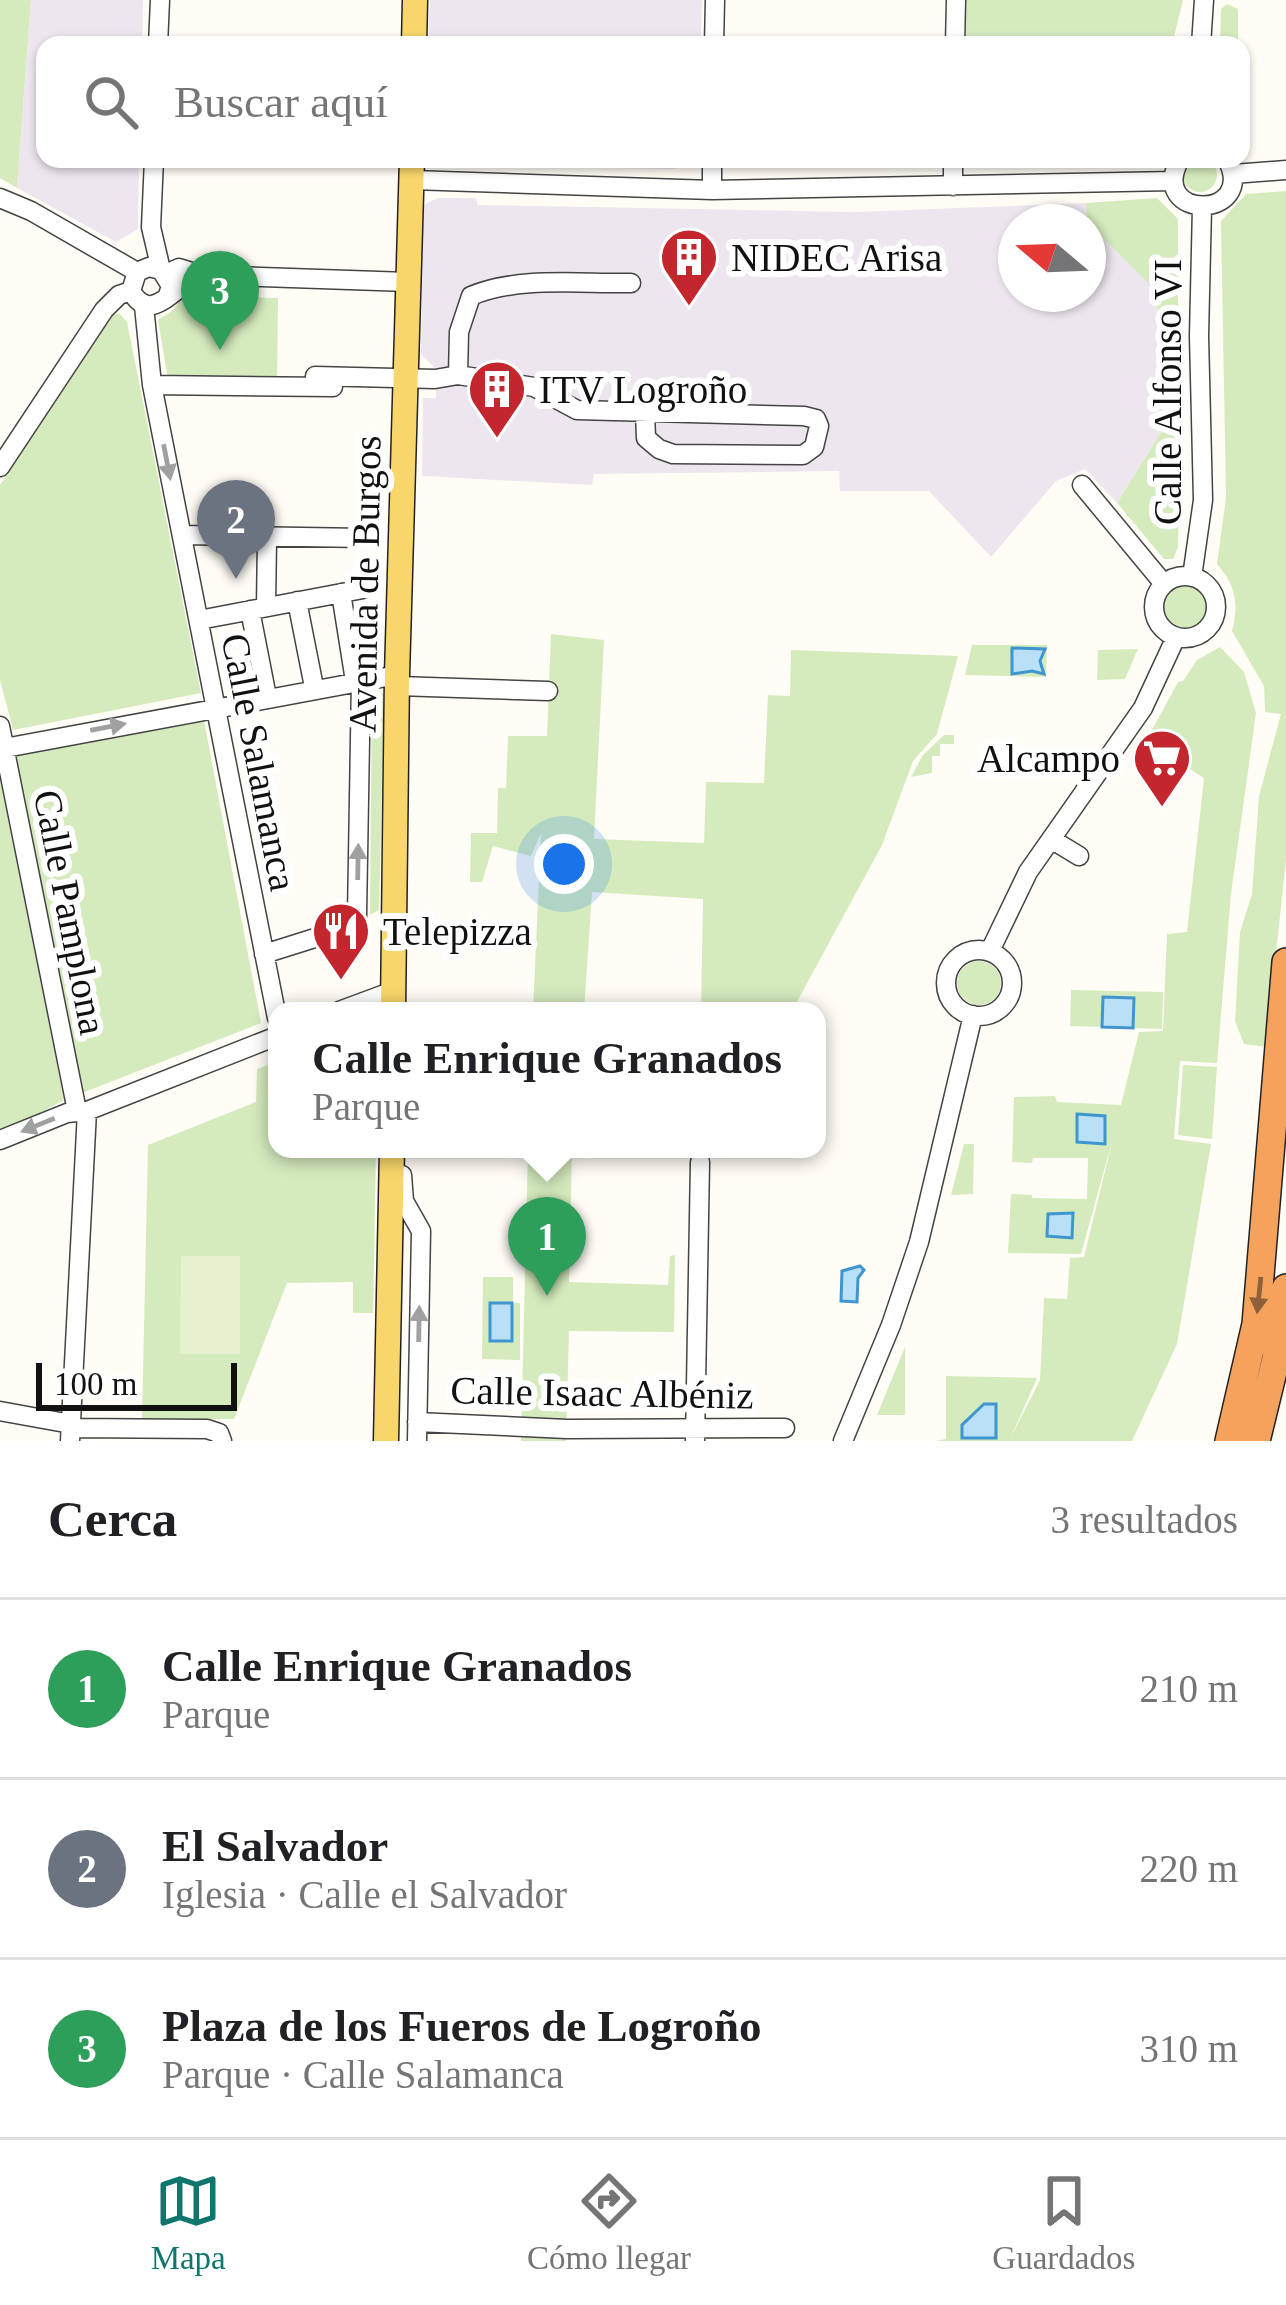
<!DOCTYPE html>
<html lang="es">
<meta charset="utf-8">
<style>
body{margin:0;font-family:Georgia,serif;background:#f6f6f6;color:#202124}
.compass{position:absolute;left:998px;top:204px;width:108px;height:108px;border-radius:50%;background:#fff;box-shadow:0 3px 9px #0004;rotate:289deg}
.scale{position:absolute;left:36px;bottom:30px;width:201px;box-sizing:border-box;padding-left:12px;border:6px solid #111;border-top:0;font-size:33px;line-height:42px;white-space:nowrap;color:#111;-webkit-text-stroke:9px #fff;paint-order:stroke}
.you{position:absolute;left:564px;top:864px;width:42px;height:42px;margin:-30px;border:9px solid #fff;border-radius:50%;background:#1a73e8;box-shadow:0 0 0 18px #1a73e833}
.badge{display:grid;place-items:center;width:78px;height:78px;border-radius:50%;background:#0f766e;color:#fff;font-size:39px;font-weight:700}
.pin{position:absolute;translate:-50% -99px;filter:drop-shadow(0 3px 6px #0008)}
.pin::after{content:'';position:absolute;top:63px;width:42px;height:36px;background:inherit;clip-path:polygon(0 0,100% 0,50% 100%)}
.popup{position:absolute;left:268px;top:1002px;width:558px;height:156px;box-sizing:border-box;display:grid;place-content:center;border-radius:24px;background:#fff;filter:drop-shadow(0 3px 9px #0005);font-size:39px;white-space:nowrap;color:#757577}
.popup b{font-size:45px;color:#202124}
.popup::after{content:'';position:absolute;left:50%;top:100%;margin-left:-24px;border:24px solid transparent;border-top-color:#fff}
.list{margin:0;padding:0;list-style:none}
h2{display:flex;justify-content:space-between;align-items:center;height:156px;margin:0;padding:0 48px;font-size:51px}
h2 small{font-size:39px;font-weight:400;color:#757577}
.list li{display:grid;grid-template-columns:78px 1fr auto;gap:36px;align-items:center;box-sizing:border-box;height:180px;padding:0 48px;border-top:3px solid #e0e0e0}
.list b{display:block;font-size:45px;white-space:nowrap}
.list p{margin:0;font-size:39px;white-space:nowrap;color:#757577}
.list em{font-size:39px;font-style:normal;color:#757577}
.icon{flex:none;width:66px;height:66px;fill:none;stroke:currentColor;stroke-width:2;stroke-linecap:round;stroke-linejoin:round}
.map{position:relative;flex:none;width:1286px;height:1441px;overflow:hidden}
.search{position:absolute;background:#fff;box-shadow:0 3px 9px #0004;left:36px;right:36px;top:36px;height:132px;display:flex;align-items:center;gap:30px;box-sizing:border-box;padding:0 42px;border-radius:24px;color:#757577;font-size:45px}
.sheet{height:696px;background:#fff}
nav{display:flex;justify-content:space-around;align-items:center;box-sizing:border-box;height:168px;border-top:3px solid #e0e0e0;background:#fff;font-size:33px;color:#757577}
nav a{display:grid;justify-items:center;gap:6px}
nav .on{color:#0f766e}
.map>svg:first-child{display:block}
.industrial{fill:#eee6ef}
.green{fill:#d5ebbd}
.pitch{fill:#e6f2cf}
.water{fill:#b9e0f7;stroke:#3f96cf;stroke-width:3}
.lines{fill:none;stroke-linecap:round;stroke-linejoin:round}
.minor-casing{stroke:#444;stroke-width:21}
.major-casing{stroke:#222;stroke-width:27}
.highway-casing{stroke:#222;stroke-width:30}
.minor{stroke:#fff;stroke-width:18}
.major{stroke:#f9d66b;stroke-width:24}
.highway{stroke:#f5a25d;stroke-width:27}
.oneway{fill:#a0a0a0}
.oneway2{fill:#8e613b}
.labels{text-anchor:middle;stroke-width:12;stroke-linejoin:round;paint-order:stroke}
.poi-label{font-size:39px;fill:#111;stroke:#fff;text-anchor:start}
.street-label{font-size:39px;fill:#111;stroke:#fff}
</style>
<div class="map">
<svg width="1286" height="1441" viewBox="0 0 1286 1441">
<rect width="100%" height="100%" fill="#fffdf5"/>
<path class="industrial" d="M31 0H143L142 45H45V159H139L138 229 116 242 17 188Z
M430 0H702L701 45H428Z
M438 159H690L674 169 449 166Z
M438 198H476L478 205 854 212 1086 203 1087 222H1016V294H1088V225L1110 241 1152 286 1180 402 1117 503 1085 469 1056 481 991 557 929 491H840L839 471 594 474 592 485 422 476 423 398H436V369L421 354 423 205Z"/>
<path class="green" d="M0 0H31L17 188 0 178Z
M966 0H1183L1172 45H965Z
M1227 4 1238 9V40L1231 45H1220L1221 9Z
M1183 175a17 17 0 1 1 34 0a17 17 0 1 1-34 0Z
M1286 191V860L1266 1047 1244 1044 1235 1021 1240 932 1252 894 1259 796 1281 714 1265 712 1264 686 1232 631C1239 604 1236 586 1217 564L1226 498 1221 221 1246 194Z
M1157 198 1178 219V393L1152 287 1087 222 1086 203Z
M183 296 278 298 277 381 168 379 158 320 173 310Z
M119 313 127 322 201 693 13 730 0 680V485L112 316Z
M1180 402 1178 547 1173 559H1164L1117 503Z
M1162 607a22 22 0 1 1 44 0a22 22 0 1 1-44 0Z
M551 634 604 640 594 839 704 843 706 782 764 783 768 695 790 696 791 650 958 656 937 734 913 761 882 845 792 1011H701L703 899 592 892 584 1011H533L541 833 531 856 493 846 482 882H470L471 833H497L498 788H506L508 736H547Z
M972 645H1047L1046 677 965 675Z
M1220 647 1244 672 1256 713 1231 894 1217 1063 1180 1061 1174 1139 1211 1144 1177 1344 1132 1441H936L946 1439V1376L1037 1378 1011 1437 1040 1380 1044 1298 1067 1299 1070 1258 1084 1257 1113 1138 1081 1254 1008 1253 1011 1194 1032 1195V1198L1087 1199 1088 1158H1033L1032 1163 1012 1162 1014 1097 1055 1096 1057 1102 1121 1105 1139 1032 1163 1031 1167 934 1187 932 1204 778 1146 741 1178 682 1183 681 1197 660Z
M1138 649 1125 679 1097 680 1098 650Z
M372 688 384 694 379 910 370 915Z
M203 715 261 1023 82 1093 15 754Z
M944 735H954V744H940V756H932V773L911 777 923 755Z
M0 769 64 1100 0 1134Z
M957 983a22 22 0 1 1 44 0a22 22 0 1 1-44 0Z
M1071 990 1163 992 1162 1029 1070 1026Z
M277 1062V1149H376L373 1313H353V1282L287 1283 234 1419H142L148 1145 256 1102 257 1069Z
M1183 1065 1217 1067 1212 1139 1178 1135Z
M964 1144H974L973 1194 951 1195Z
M528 1149H572L569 1282 668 1285 670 1256 675 1255 674 1332 569 1331 566 1441H521Z
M483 1277H513V1303H520V1360L482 1359Z
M905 1347V1415H877Z"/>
<path class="pitch" d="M181 1256H240V1354H180Z"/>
<path class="water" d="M1012 648 1045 649 1040 661 1044 674 1032 671 1012 674Z
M1103 997 1134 998 1133 1028 1102 1027Z
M1077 1114 1105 1116V1144L1077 1142Z
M1073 1213 1072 1238 1047 1236 1048 1214Z
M860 1266 864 1270 858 1278 857 1302 841 1301 842 1271Z
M490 1303H512V1341H490Z
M984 1404H996V1438H962V1425Z"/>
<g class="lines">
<g class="minor-casing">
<path id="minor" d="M158 45 160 0
M714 45 715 0
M955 45 956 0
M1201 45 1204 0
M154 159 151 227 161 270
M1180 159C1146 221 1259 221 1227 159
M1233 174 1286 170
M412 180 712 190 1173 181
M953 186V159
M712 190V159
M0 198 31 211 137 272
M166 274 179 268 202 275 408 282
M167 298 171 286 161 270 149 267 137 272 131 291C152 328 176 282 202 275
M144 306 152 385 277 1018
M458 375 534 387 577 410 804 416 816 419 819 426 814 447 803 455 673 454 659 449 646 438 645 412
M315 376 435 379 458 375 459 332 471 296C518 276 580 284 631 283
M152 385 333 387
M0 467 104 310 119 295 131 291
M1082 485 1164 584
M182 535 365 538
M1154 607a31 31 0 1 1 62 0a31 31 0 1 1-62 0Z
M1192 577 1203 500 1199 336 1202 207
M341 593 355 681
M297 601 314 687
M266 607 267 538
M250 610 267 697
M199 620 363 589
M398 686 548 691
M0 726 77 1111
M0 749 397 675
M1051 839 1079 856
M946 983a33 33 0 1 1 66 0a33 33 0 1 1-66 0Z
M990 951 1028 872 1143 708 1176 637
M264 954 353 926 357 916 361 680
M339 1011 393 991
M0 1140 67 1113 87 1111 277 1036
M402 1175 404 1201 421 1231 417 1441
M0 1411 71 1424
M417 1422 567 1429 785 1428
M71 1428 207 1429 219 1433 222 1441
M70 1441 87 1111
M695 1441 700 1162
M843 1441 891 1325 919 1242 973 1015"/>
</g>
<g class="major-casing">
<path id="major" d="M414 45 415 0
M393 1011 397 675 412 159
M386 1441 392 1149"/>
</g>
<g class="highway-casing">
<path id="highway" d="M1229 1441 1256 1324 1286 962
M1256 1441 1276 1359 1286 1288"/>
</g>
<use href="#minor" class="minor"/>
<use href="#major" class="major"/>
<use href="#highway" class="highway"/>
</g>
<defs><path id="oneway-solid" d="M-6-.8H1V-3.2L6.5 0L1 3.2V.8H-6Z" transform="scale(3)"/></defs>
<g class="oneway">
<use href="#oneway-solid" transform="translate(167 462) rotate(79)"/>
<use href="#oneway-solid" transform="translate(108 727) rotate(-11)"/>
<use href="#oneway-solid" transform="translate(358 862) rotate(-89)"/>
<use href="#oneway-solid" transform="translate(38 1125) rotate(158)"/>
<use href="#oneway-solid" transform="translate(419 1324) rotate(-89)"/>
</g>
<use class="oneway2" href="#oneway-solid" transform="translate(1259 1295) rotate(96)"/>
<defs>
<g id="building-pin" transform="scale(3)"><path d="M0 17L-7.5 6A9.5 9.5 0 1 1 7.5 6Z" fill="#c4262e" stroke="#fff"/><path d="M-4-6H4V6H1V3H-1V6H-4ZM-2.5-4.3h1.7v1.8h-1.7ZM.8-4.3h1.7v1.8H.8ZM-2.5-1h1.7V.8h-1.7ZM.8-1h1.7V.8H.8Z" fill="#fff"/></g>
<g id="supermarket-pin" transform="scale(3)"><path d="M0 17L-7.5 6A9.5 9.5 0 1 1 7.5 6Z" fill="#c4262e" stroke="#fff"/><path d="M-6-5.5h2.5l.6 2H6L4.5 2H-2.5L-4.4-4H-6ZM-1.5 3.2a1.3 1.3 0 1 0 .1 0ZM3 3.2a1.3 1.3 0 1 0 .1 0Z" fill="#fff"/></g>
<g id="restaurant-pin" transform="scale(3)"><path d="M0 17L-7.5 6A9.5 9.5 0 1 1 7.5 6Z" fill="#c4262e" stroke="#fff"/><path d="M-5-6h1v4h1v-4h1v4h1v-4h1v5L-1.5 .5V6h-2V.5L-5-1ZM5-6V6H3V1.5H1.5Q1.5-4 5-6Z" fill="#fff"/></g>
</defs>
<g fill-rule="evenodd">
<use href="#building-pin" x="689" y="257"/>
<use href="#building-pin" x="497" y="389"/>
<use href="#supermarket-pin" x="1162" y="758"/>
<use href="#restaurant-pin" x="341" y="931"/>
</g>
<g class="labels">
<g class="poi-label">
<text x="731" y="271">NIDEC Arisa</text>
<text x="539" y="403">ITV Logroño</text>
<text x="1120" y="772" text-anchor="end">Alcampo</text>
<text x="383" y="945">Telepizza</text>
</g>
<g class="street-label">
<text transform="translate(1167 392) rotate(-90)" y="14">Calle Alfonso VI</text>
<text transform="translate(364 584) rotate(-89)" y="14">Avenida de Burgos</text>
<text transform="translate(260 762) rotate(79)" y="14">Calle Salamanca</text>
<text transform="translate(71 912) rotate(79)" y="14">Calle Pamplona</text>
<text transform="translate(602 1392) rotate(1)" y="14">Calle Isaac Albéniz</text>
</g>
</g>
</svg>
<svg class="compass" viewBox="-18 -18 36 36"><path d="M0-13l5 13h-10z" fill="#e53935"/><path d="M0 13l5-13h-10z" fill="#757577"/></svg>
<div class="scale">100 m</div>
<div class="you"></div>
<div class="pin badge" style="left:547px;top:1296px;background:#2e9e5b">1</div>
<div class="popup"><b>Calle Enrique Granados</b>Parque</div>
<div class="pin badge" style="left:236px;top:579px;background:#6b7280">2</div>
<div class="pin badge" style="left:220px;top:350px;background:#2e9e5b">3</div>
<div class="search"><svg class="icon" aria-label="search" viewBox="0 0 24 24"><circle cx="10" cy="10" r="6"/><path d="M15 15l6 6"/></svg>Buscar aquí</div>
</div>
<section class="sheet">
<h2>Cerca<small>3 resultados</small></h2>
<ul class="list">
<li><span class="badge" style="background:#2e9e5b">1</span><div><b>Calle Enrique Granados</b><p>Parque</p></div><em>210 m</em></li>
<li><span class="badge" style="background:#6b7280">2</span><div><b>El Salvador</b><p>Iglesia · Calle el Salvador</p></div><em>220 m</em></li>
<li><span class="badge" style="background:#2e9e5b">3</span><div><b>Plaza de los Fueros de Logroño</b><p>Parque · Calle Salamanca</p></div><em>310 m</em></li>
</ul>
</section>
<nav>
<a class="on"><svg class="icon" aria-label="map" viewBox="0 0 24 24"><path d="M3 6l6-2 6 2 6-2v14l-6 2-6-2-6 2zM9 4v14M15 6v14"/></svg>Mapa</a>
<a><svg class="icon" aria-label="directions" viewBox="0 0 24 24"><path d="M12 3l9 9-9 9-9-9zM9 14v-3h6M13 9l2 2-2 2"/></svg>Cómo llegar</a>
<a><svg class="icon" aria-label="saved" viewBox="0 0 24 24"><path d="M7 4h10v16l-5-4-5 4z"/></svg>Guardados</a>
</nav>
